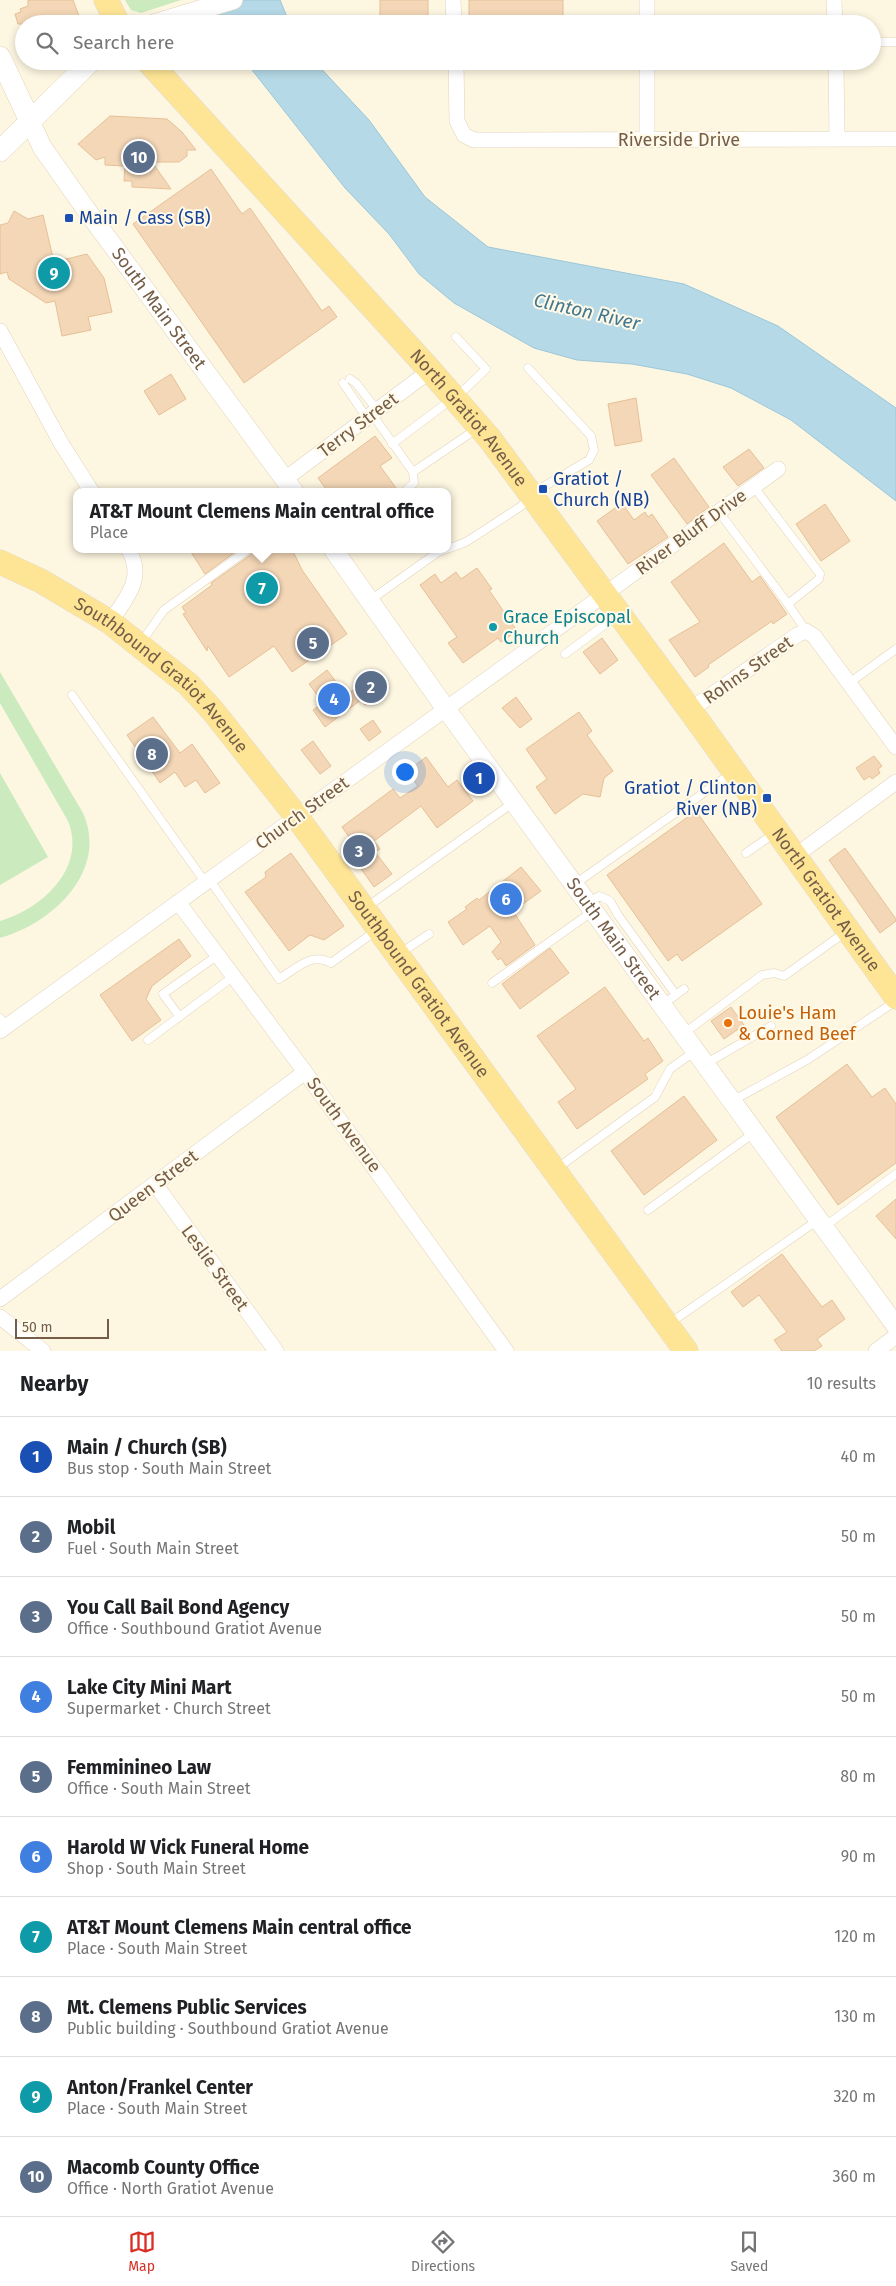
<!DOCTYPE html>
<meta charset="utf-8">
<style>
body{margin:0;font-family:"Fira Sans",sans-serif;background:#f6f6f6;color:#202124}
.scale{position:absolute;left:15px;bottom:12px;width:94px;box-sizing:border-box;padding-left:5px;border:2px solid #755d47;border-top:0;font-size:14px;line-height:18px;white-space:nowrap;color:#755d47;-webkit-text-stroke:4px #fff9e8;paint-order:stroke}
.you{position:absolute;left:404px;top:771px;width:18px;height:18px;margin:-12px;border:4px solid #fff;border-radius:50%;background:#1a73e8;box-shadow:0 0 0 8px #1a73e833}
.badge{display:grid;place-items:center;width:32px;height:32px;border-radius:50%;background:#d93025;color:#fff;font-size:16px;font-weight:700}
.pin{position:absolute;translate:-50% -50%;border:2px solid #fff;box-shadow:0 1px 5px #0006}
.popup{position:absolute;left:73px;top:488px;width:378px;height:65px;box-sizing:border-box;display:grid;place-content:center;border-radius:10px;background:#fff;filter:drop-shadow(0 1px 4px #0005);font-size:16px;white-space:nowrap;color:#757577}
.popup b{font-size:19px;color:#202124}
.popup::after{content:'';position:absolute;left:50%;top:100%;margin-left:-10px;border:10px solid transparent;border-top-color:#fff}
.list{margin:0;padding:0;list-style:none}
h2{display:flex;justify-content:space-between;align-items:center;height:65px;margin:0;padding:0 20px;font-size:21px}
h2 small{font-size:16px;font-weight:400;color:#757577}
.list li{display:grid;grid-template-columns:32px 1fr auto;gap:15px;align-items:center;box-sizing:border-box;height:80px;padding:0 20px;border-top:1px solid #e0e0e0}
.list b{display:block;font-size:19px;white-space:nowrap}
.list p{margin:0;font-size:16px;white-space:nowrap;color:#757577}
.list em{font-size:16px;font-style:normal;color:#757577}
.icon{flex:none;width:28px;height:28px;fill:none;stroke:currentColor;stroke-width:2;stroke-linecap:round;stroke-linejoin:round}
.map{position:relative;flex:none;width:896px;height:1351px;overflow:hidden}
.search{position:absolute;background:#fff;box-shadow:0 2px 8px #0003;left:15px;right:15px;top:15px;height:55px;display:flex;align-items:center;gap:12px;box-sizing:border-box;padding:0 18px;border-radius:28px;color:#757577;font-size:19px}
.sheet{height:865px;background:#fff}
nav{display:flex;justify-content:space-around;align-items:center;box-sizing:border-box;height:70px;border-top:1px solid #e0e0e0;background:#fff;font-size:14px;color:#757577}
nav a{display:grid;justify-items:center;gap:2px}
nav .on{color:#d93025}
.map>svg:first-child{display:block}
.green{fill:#cbebbf}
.water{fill:#b5d9e7;stroke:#9bc7d9}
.building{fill:#f3d7b7;stroke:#e6c097}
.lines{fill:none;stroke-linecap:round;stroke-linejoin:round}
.service-casing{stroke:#e1d3bc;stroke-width:9}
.minor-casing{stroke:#e1d3bc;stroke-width:16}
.tertiary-casing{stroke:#e1d3bc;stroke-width:20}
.secondary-casing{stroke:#e7d5ba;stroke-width:22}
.primary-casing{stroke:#e1dbd7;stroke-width:25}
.service{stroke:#fff;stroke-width:8}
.minor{stroke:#fff;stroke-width:15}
.tertiary{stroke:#fff;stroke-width:19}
.secondary{stroke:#fff;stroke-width:21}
.primary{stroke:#fee596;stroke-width:24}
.transit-dot{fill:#1a4fb4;stroke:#fff9e8;stroke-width:2}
.culture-dot{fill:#0f9aa8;stroke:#fff9e8;stroke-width:2}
.food-dot{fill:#e8710a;stroke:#fff9e8;stroke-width:2}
.labels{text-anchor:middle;stroke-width:4;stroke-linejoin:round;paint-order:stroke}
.street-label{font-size:18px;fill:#755d47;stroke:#fff9e8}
.transit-label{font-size:18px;fill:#164399;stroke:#fff9e8;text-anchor:start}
.culture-label{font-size:18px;fill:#0d838f;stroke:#fff9e8;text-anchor:start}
.food-label{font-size:18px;fill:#c56008;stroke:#fff9e8;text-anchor:start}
.water-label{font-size:19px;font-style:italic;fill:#427991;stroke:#fff9e8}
</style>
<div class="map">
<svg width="896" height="1351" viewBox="0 0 896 1351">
<rect width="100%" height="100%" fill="#fdf6e1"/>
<path class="green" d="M125 0H181L141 13 131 10Z
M0 672 83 813C109 871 52 924 0 938V921C42 909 87 868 68 821L0 703Z
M0 773 48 857 0 885Z"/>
<path class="water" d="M209 0H280L290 24H220Z
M245 61H314L369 120 425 197 488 247 684 284 778 326 896 408V501L791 420 731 388 687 374 632 364 577 360 534 348 454 303 419 274 389 234 345 188Z"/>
<path class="building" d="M28 0H73L82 24H18L15 14 21 12 20 9 28 6Z
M380 0H428V24H380Z
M469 0H563V24H469Z
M110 116 167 119 182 132 196 150H187V156L179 162H152L171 189 132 187V181H124L125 166 105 165V157L96 160 78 144Z
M211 169 242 214 250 208 322 311 329 306 337 317 244 383 133 224Z
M14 211 28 219 43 215 54 262 87 254 104 278 112 312 88 317 91 330 62 336 55 301 46 303 9 279 7 272 0 274V225L8 223Z
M171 374 186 399 159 415 144 391Z
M636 398 642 441 615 446 608 404Z
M375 436 392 458 380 466 399 492H328L318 478Z
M749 449 764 468 738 486 723 467Z
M674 458 709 507 687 524 651 475Z
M622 503 634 520 645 512 648 517 652 514 668 537 628 564 597 521Z
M825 504 850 541 821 561 796 524Z
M724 543 752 582 760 576 787 614 773 624 772 621 708 665 709 667 695 677 669 640 700 622 671 582Z
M189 549H239L205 574Z
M255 549H292L302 570 347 634 292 672 274 646 229 677 208 646 207 651 183 614 186 613 182 607 212 585 211 583 252 554Z
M477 568 492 589 489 590 517 631 501 642 498 638 463 663 448 643 457 637 420 585 435 574 441 583 456 572 461 579Z
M602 638 618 660 600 674 583 652Z
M327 670 346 695 378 673 389 688 365 705 362 699 325 727 313 710 323 703 309 684Z
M516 697 532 719 520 728 502 708Z
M579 712 592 731 587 735 613 771 604 778 600 797 583 794 555 814 536 787 547 779 526 749Z
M153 717 180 753 192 744 220 783 205 793 196 780 185 787 175 772 160 783 127 735Z
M373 720 381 732 369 741 360 729Z
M313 741 331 766 320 774 301 750Z
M874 756 882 766 878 769 880 773 872 779 870 776 864 780 856 768Z
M426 757 448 787 457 780 473 801 437 828 421 806 374 841 380 849 375 852 392 874 374 887 352 856 359 851 342 827 393 789 400 798 418 786 407 771Z
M696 811 762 904 682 961 677 954 668 961 607 875Z
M845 848 896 919V921L880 933 829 860Z
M291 853 344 926 324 940 310 935 289 951 245 892 266 877 265 872Z
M521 867 541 891 513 911 535 945 506 966 501 958 498 960 492 952 501 942 490 926 463 945 448 922 467 909 465 907 477 898 479 900Z
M179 939 191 956 152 986 146 999 161 1020 132 1041 100 995Z
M550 948 569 973 520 1009 502 984Z
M605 987 644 1041 648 1038 663 1061 645 1074 648 1079 577 1129 558 1102 576 1089 537 1036Z
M731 1007 744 1025 724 1039 711 1021Z
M847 1064 872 1097 885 1088 896 1104V1163L838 1205 776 1117Z
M684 1096 717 1140 644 1195 611 1151Z
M896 1199V1239L876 1216Z
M782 1254 822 1307 832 1300 845 1319 817 1339 822 1346 814 1351H782L774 1340 787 1332 759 1295 743 1307 731 1292Z"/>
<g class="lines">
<g class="service-casing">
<path id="service" d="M872 42H896
M350 379 356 383 377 410
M343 383 367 418
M372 414 413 472 478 428
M392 444 464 390 486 369 456 337
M754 487 820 574 819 579 788 604 806 631
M404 492 414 483 413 472
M719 512 788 604
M447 549 466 542 520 507 543 487 589 460 594 450 591 436 528 368
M369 601 438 552 446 549
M140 644 164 610 249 549
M565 654 618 615
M849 683 896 649
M72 695 205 882
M746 853 775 833
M209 879 279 979C297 968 311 952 331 963L377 930
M575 884 733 772
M589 903 599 896 610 901 618 915 676 995
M367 907 514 802
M399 954 429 934
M492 983 593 911
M662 1005 684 989
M179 1016 163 994 218 955
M0 1018 6 1026
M683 1034 762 975 774 973 784 976 847 931
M148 1040 234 976
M705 1064 771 1026
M732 1101 807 1060 896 1001
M556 1169 655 1097 670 1069 695 1051
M648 1210 755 1132
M824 1227 896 1174
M670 1323 818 1220"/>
</g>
<g class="minor-casing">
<path id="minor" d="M453 0 454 24
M647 0V24
M834 0 835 24
M456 61 457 121 464 135 474 140 896 139
M647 61V140
M836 61 837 139
M0 331 61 443 92 492
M285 479 431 370
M110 622C126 599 146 577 128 549
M690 710 797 635 806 631 814 636 896 747
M795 856 896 782
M178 902 305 1072 506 1351
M0 1031 778 469
M155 1184 276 1351
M0 1299 305 1072
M0 1317 43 1351
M876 1351 896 1336"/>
</g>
<g class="tertiary-casing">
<g id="tertiary">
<path d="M153 24 233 0"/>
<path id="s1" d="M30 121 42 147 85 208 294 492"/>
<path id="s2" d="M333 549 446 709 896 1326"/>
</g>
</g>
<g class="secondary-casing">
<path id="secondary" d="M0 57 30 121
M0 151 91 61"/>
</g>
<g class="primary-casing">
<g id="primary">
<path d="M106 0 118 24"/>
<path id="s3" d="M148 61 429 369 490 439 690 710 896 997"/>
<path id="s4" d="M0 562 41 581 110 622 188 684 213 711 297 817 686 1351"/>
</g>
</g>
<use href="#service" class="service"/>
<use href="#minor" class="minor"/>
<use href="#tertiary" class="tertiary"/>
<use href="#secondary" class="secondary"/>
<use href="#primary" class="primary"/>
</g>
<g class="transit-dot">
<rect x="64" y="213" width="10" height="10" rx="2.5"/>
<rect x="538" y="484" width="10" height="10" rx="2.5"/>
<rect x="762" y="793" width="10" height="10" rx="2.5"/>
</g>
<circle class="culture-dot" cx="493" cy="627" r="5"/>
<circle class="food-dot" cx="728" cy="1023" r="5"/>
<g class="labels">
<g class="street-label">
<text x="679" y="146">Riverside Drive</text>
<text dy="6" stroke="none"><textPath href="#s1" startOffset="228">South Main Street</textPath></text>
<text dy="6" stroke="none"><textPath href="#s3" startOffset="480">North Gratiot Avenue</textPath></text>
<text transform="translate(358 425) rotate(-37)" y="6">Terry Street</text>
<text transform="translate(691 532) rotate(-36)" y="6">River Bluff Drive</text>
<text transform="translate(748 670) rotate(-35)" y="6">Rohns Street</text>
<text dy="6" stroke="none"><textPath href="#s4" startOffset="199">Southbound Gratiot Avenue</textPath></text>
<text transform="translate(302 813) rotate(-36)" y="6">Church Street</text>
<text dy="6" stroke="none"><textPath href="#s3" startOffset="1080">North Gratiot Avenue</textPath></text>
<text dy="6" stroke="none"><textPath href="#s2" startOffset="480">South Main Street</textPath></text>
<text dy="6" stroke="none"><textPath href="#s4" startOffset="604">Southbound Gratiot Avenue</textPath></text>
<text transform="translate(344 1125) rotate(54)" y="6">South Avenue</text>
<text transform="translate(153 1186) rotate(-37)" y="6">Queen Street</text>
<text transform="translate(215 1268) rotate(54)" y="6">Leslie Street</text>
</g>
<g class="transit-label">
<text x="79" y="224">Main / Cass (SB)</text>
<text x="553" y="485">Gratiot /<tspan x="553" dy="21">Church (NB)</tspan></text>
<text x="757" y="794" text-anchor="end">Gratiot / Clinton<tspan x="757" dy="21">River (NB)</tspan></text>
</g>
<g class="culture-label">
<text x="503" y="623">Grace Episcopal<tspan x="503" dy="21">Church</tspan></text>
</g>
<g class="food-label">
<text x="738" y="1019">Louie's Ham<tspan x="738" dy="21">&amp; Corned Beef</tspan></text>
</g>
<g class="water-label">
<text transform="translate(587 311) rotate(13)" y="7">Clinton River</text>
</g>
</g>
</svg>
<div class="scale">50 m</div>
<div class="you"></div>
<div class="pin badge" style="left:479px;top:778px;background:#1a4fb4">1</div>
<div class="pin badge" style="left:371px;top:687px;background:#5c6f8a">2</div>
<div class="pin badge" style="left:359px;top:851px;background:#5c6f8a">3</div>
<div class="pin badge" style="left:334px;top:699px;background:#3f7fe0">4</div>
<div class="pin badge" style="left:313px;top:643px;background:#5c6f8a">5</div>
<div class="pin badge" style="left:506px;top:899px;background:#3f7fe0">6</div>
<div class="pin badge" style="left:262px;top:588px;background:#0f9aa8">7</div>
<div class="popup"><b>AT&amp;T Mount Clemens Main central office</b>Place</div>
<div class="pin badge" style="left:152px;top:754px;background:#5c6f8a">8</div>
<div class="pin badge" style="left:54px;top:273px;background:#0f9aa8">9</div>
<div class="pin badge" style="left:139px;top:157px;background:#5c6f8a">10</div>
<div class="search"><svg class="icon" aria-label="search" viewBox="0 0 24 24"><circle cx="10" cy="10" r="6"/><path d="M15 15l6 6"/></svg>Search here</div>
</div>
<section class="sheet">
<h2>Nearby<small>10 results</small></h2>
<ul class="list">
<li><span class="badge" style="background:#1a4fb4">1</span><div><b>Main / Church (SB)</b><p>Bus stop · South Main Street</p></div><em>40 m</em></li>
<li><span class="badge" style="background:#5c6f8a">2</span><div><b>Mobil</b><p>Fuel · South Main Street</p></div><em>50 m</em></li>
<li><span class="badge" style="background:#5c6f8a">3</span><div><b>You Call Bail Bond Agency</b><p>Office · Southbound Gratiot Avenue</p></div><em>50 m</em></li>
<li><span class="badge" style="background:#3f7fe0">4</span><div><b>Lake City Mini Mart</b><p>Supermarket · Church Street</p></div><em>50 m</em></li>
<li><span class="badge" style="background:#5c6f8a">5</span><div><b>Femminineo Law</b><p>Office · South Main Street</p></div><em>80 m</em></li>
<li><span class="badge" style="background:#3f7fe0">6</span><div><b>Harold W Vick Funeral Home</b><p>Shop · South Main Street</p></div><em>90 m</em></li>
<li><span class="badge" style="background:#0f9aa8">7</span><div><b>AT&amp;T Mount Clemens Main central office</b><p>Place · South Main Street</p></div><em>120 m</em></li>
<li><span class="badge" style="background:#5c6f8a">8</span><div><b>Mt. Clemens Public Services</b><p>Public building · Southbound Gratiot Avenue</p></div><em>130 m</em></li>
<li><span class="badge" style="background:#0f9aa8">9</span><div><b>Anton/Frankel Center</b><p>Place · South Main Street</p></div><em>320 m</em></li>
<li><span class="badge" style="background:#5c6f8a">10</span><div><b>Macomb County Office</b><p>Office · North Gratiot Avenue</p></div><em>360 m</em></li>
</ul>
</section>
<nav>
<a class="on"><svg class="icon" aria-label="map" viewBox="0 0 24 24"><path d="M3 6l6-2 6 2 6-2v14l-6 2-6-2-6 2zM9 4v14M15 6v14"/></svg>Map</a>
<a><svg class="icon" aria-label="directions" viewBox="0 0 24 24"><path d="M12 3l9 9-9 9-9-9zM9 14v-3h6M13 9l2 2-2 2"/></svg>Directions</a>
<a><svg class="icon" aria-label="saved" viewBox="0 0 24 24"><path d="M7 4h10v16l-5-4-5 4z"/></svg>Saved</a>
</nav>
